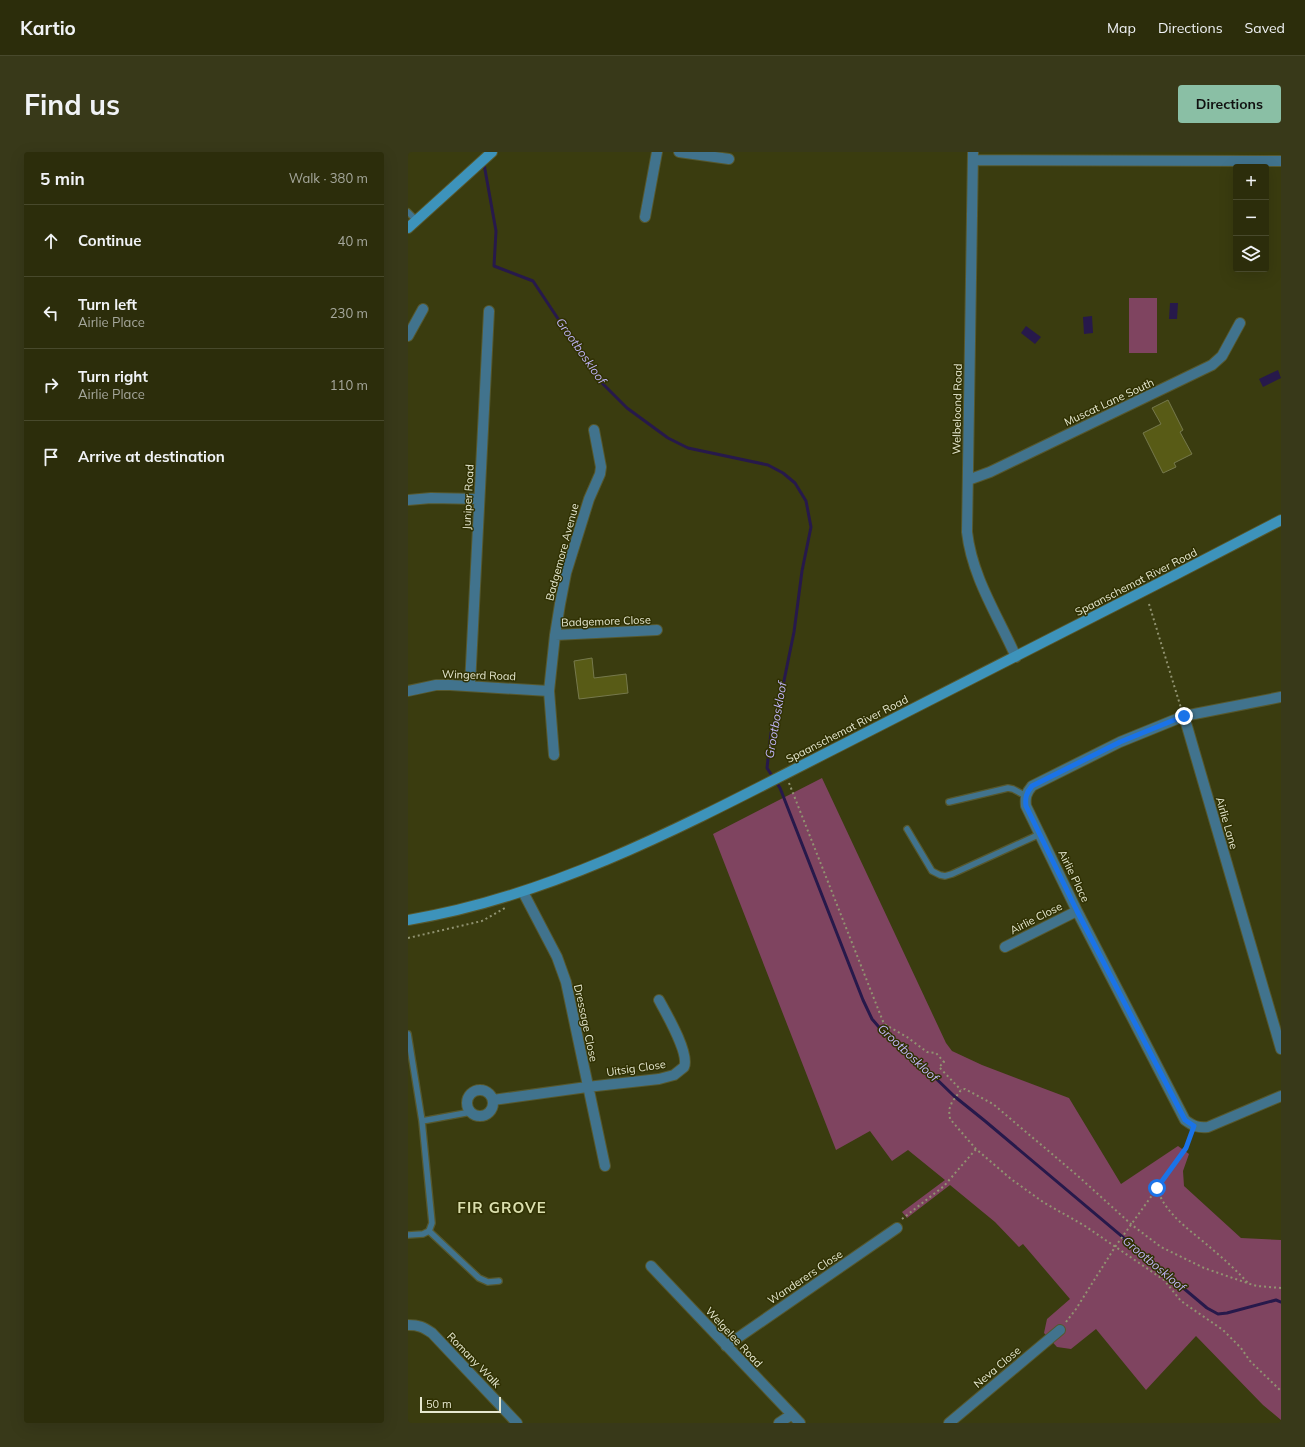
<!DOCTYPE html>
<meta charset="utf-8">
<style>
body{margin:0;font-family:Mulish,sans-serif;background:#383919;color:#f1f3f6}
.controls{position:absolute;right:12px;top:12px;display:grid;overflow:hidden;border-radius:4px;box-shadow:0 4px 16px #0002}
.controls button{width:36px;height:36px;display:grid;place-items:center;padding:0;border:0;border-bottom:1px solid #48492c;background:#2c2d0b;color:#f1f3f6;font:20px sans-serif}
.scale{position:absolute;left:12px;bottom:10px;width:81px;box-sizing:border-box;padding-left:4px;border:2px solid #e6e8d0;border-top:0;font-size:11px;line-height:14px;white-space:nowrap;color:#e6e8d0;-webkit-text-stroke:3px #303103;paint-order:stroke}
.stop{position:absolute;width:12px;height:12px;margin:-9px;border:3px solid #1a73e8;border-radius:50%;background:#fff}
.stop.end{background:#1a73e8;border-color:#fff;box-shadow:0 1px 4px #0008}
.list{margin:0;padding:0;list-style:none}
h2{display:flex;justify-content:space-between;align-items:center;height:52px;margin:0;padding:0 16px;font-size:17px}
h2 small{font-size:13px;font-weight:400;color:#a6a89d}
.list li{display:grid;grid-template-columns:26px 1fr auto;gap:12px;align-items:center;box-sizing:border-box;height:72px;padding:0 16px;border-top:1px solid #48492c}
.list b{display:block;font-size:15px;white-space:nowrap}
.list p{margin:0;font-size:13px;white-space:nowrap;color:#a6a89d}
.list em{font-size:13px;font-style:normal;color:#a6a89d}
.icon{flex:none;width:22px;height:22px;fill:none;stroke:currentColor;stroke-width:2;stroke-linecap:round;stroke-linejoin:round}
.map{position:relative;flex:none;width:873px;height:1271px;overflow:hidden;border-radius:4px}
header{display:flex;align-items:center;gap:24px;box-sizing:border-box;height:56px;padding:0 20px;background:#2c2d0b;border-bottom:1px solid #48492c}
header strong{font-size:19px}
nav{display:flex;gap:22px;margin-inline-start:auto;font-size:14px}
.intro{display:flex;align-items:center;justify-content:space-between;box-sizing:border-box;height:96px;padding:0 24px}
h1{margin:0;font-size:28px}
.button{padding:10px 18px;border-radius:4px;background:#8abfa5;color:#111;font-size:14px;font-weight:700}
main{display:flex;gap:24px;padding:0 24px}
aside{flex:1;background:#2c2d0b;border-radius:4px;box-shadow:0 4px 16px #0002}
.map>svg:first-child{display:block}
.green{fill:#7f4460}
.water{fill:#27194b}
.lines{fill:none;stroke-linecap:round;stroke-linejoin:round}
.stream{stroke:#27194b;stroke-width:3}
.building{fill:#585b16;stroke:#76794c}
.lane-casing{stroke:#56582e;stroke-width:8}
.street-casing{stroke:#56582e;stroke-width:12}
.secondary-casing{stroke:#56582e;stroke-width:12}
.path{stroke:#919371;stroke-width:2;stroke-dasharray:2 3;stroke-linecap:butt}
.lane{stroke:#41738d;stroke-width:5.5}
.street{stroke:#41738d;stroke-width:10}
.secondary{stroke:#3d93bb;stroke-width:10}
.route{stroke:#1a73e8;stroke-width:5}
.labels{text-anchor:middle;stroke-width:3;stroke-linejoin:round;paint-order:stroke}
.street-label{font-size:11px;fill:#e6e8d0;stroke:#303103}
.water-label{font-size:12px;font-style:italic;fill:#bfb4f7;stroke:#303103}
.district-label{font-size:15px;font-weight:bold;letter-spacing:1px;fill:#dbdfae;stroke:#303103}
</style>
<header>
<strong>Kartio</strong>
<nav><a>Map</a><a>Directions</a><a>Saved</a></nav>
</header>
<div class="intro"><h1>Find us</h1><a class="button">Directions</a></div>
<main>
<aside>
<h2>5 min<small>Walk · 380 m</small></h2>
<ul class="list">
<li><svg class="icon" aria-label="ahead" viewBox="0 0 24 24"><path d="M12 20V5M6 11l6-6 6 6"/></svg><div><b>Continue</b></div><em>40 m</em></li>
<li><svg class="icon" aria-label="left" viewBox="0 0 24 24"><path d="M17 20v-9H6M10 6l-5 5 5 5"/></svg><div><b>Turn left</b><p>Airlie Place</p></div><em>230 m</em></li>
<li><svg class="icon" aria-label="right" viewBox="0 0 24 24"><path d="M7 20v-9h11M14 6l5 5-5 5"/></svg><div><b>Turn right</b><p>Airlie Place</p></div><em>110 m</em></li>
<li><svg class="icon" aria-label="arrive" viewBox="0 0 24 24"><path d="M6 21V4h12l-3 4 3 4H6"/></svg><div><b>Arrive at destination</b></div></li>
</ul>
</aside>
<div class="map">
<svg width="873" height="1271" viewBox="0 0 873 1271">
<rect width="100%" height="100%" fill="#3a3c0f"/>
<path class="green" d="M721 146H749V201H721Z
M414 626 538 891 544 899 574 913 661 946 713 1032 770 994 781 1002 775 1019 776 1034 833 1086 873 1088V1268L855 1253 788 1184 738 1238 688 1177 663 1197 649 1195 636 1181 639 1167 662 1147 615 1092 611 1095 587 1070 542 1033 499 1066 494 1060 537 1028 500 998 484 1009 462 979 428 998 305 682Z"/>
<path class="water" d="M762 151H770L769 167H761Z
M684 164 685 181 676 182 675 165Z
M618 174 633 185 627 192 613 181Z
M870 218 873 226 855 235 851 227Z"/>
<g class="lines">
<path class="stream" d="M76 12 88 79 86 114 125 129 190 227 219 256 260 286 280 296 360 313 375 321 387 331 398 349 403 375 394 419 386 480 371 553 363 581 359 616 372 636 455 848 464 867 476 881 510 909 546 944 577 969 799 1156 810 1162 819 1161 868 1148 873 1150"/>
</g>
<path class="building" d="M760 248 775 278 772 280 784 302 766 311 768 315 755 321 735 281 753 272 744 256Z
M184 506 186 526 218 522 220 541 171 547 166 509Z"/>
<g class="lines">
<g class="lane-casing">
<path id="lane" d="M0 60 8 68
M541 650 600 636 605 637 618 644
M499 677 524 719 532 723 537 724 544 722 632 682
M0 882 14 969 24 1071 21 1079 15 1082 0 1083
M14 969 63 960
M21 1079 71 1126 80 1130 91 1129"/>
</g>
<g class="street-casing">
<path id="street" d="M271 0 321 7
M565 0 559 380C564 425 590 464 608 505
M565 8 873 9
M237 65 249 0
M0 184 15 157
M560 328 582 320 804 213 814 204 832 171
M0 348 23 346 71 347
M147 483 249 478
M62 533 81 159
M0 539 28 533H42L141 539
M873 545 776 564 712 590 624 634C618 641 617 646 618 654L669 759 777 968C785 974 790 976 800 975L873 944
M776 564 873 897
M146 603 141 539 147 483 152 452 158 421 181 347 192 322 193 315 186 278
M115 740 149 805 158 830 197 1014
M597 795 669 759
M59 951a13 13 0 1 1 26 0a13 13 0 1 1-26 0Z
M85 948 179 935 251 927 266 923 276 915C282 902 258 861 251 848
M243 1114 392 1271
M0 1173C11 1173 15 1175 24 1181L109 1271
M318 1194 489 1076
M371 1271 383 1263
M541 1271 652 1178"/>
</g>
<g class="secondary-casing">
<path id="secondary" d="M0 76 84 0
M0 768C153 743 296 663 434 593 580 519 727 444 873 368"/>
</g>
<path class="path" d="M741 452 773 556
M381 631 476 872 499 885 519 900 528 901 536 910 531 915 553 938
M0 786 74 769 97 756
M749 1036C757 1063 785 1080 804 1097 817 1108 829 1119 840 1131
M494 1067 536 1034 568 997
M873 1136 849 1134 842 1132 796 1116 753 1095 724 1073 670 1024 585 952 557 937 553 938 544 950 541 958 542 967 568 997 603 1027 635 1050 677 1074 756 1128 773 1149 815 1178 833 1196 842 1209 873 1239
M658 1170 668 1157 707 1095 778 996 783 983"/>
<use href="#lane" class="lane"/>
<use href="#street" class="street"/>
<use href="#secondary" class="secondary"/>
</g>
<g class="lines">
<path class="route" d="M749 1036 778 996 786 974 777 968 669 759 618 654C617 646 618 641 624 634L712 590 776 564"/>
</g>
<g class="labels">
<g class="street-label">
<text transform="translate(701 250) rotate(-25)" y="4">Muscat Lane South</text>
<text transform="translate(549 257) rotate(-89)" y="4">Welbeloond Road</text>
<text transform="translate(60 345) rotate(-87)" y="4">Juniper Road</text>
<text transform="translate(154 400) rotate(-75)" y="4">Badgemore Avenue</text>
<text transform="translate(728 430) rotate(-27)" y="4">Spaanschemat River Road</text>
<text transform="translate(198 469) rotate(-2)" y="4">Badgemore Close</text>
<text transform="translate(71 523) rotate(2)" y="4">Wingerd Road</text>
<text transform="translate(439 577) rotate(-27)" y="4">Spaanschemat River Road</text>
<text transform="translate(819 671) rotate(74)" y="4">Airlie Lane</text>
<text transform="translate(666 724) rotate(64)" y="4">Airlie Place</text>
<text transform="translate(628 766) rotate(-27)" y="4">Airlie Close</text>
<text transform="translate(178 871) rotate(78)" y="4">Dressage Close</text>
<text transform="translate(228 916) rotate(-8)" y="4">Uitsig Close</text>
<text transform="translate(397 1125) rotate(-34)" y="4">Wanderers Close</text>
<text transform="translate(326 1185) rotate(47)" y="4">Welgelee Road</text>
<text transform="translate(66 1208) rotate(46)" y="4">Romany Walk</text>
<text transform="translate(589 1215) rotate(-40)" y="4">Neva Close</text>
</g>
<g class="water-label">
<text transform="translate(173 199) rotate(55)" y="4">Grootboskloof</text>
<text transform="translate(368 568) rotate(-80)" y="4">Grootboskloof</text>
<text transform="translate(500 901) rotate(43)" y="4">Grootboskloof</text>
<text transform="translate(746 1112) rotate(40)" y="4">Grootboskloof</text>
</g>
<g class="district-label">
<text x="94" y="1061">FIR GROVE</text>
</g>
</g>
</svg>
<div class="controls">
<button>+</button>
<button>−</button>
<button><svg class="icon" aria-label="layers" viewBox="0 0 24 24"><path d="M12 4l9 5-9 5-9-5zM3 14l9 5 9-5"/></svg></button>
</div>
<div class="scale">50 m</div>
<div class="stop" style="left:749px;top:1036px"></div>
<div class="stop end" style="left:776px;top:564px"></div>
</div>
</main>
